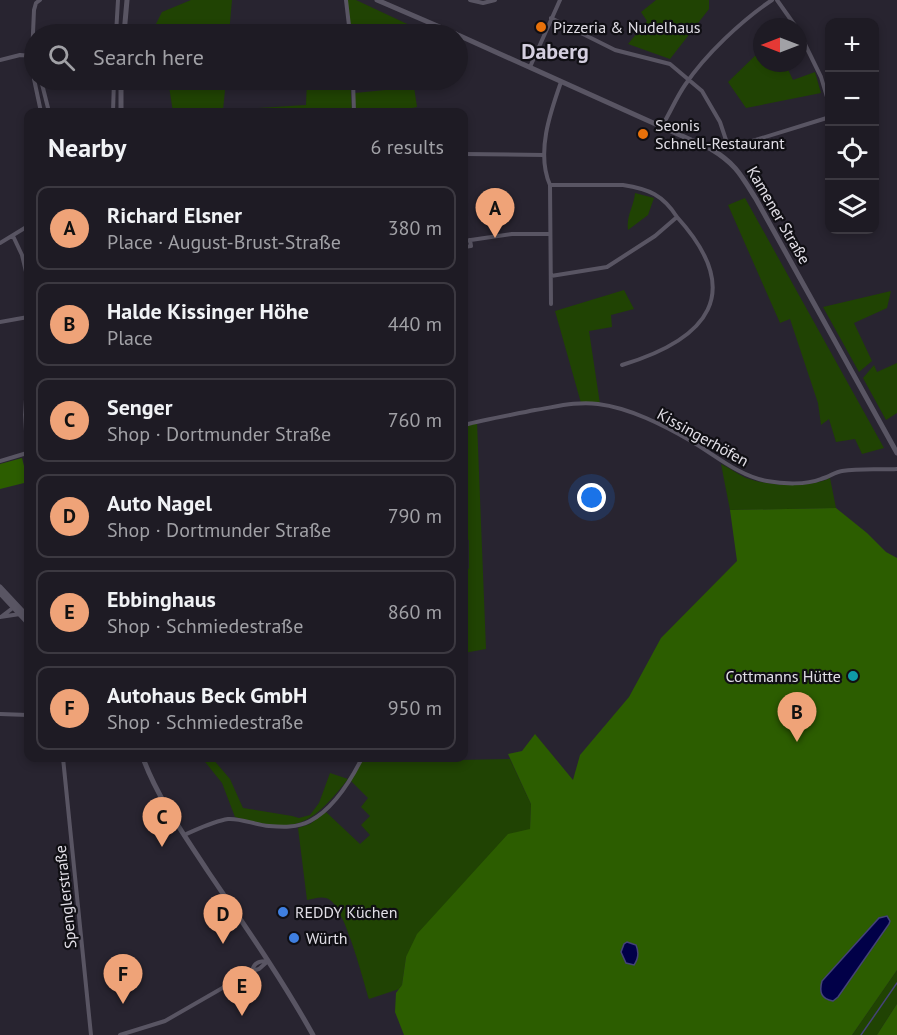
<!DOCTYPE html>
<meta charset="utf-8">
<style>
body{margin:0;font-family:"PT Sans",sans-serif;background:#26242c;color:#f1f3f6}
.controls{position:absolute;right:18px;top:18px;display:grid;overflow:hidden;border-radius:12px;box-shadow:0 3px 9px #0003}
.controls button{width:54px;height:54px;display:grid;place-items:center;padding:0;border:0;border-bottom:2px solid #3c3941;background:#1e1b24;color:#f1f3f6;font:30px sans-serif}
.compass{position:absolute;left:753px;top:18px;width:54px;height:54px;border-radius:50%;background:#1e1b24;box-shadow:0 3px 9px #0003;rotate:270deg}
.you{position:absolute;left:592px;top:498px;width:21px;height:21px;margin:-15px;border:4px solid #fff;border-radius:50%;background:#1a73e8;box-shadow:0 0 0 9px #1a73e833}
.badge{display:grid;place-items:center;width:39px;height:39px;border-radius:50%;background:#efa378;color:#111;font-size:20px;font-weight:700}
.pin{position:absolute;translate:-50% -50px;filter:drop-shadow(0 2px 3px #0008)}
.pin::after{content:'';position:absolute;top:32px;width:21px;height:18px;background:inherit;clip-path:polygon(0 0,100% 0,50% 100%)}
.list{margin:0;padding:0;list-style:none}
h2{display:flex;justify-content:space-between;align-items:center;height:78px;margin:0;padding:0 24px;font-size:26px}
h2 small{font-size:20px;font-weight:400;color:#a1a1a6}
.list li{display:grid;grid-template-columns:39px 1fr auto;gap:18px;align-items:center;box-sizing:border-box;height:84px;margin:0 12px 12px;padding:0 12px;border:2px solid #3c3941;border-radius:12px}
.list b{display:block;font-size:22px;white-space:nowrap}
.list p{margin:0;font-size:20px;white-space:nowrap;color:#a1a1a6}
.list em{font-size:20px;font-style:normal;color:#a1a1a6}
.icon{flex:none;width:33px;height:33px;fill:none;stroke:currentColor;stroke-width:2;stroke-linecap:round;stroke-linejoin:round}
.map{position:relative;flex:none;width:897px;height:1035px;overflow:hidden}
.search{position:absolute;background:#1e1b24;box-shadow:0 3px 9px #0003;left:24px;top:24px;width:444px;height:66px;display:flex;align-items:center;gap:15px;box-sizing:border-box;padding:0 21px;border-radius:33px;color:#a1a1a6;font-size:22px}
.panel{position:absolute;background:#1e1b24;box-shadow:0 3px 9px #0003;left:24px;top:108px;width:444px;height:654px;border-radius:12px}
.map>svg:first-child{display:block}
.green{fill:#204303}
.forest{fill:#2c5d00;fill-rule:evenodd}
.water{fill:#010048;stroke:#444377;stroke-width:1.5}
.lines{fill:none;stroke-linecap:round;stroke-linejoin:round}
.stream{stroke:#444377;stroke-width:1.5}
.street{stroke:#595563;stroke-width:4}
.secondary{stroke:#595563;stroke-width:5}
.food-dot{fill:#e8710a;stroke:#100f14;stroke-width:2}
.culture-dot{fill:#0f9aa8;stroke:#100f14;stroke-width:2}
.shop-dot{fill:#3f7fe0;stroke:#100f14;stroke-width:2}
.labels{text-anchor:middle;stroke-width:4.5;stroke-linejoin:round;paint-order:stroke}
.poi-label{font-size:16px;fill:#e1dee6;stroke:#100f14;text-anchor:start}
.street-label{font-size:16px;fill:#e1dee6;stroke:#100f14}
.district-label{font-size:22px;font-weight:bold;fill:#d4cfdf;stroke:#100f14}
</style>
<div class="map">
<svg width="897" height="1035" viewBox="0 0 897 1035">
<rect width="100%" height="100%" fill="#282430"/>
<path class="green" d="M191 0H232L229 34H148H151L162 12Z
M347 0H356L420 30 419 34H352Z
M656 0H709V9L670 59 628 44 647 21 641 12Z
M762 49V63H785L793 80 815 72 821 93 746 108 728 82Z
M168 80H226L223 110 306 105 307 80H350L352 112H173Z
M385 80H413L417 107 394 112H355V93L385 90Z
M635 193 654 198 648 215 628 230C626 216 634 206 635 193Z
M745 198 884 448 862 454 855 439 836 442 829 419 821 425 818 403 790 319 780 323 728 205Z
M624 290 634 309 611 315 612 327 589 331 600 404 581 403 555 311Z
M891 291 887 308 854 323 872 361 859 372 823 307Z
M897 363V413L886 420 863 378 874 365 877 372Z
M477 422 486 649 464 653V575L469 568V540L464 539V425Z
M721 464C729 468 738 474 746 478 767 486 811 488 830 478L836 508 730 510Z
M202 758H212L230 779 243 808 292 816 299 818 310 815 319 803 330 773 348 779C310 827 296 834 235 817L222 783Z
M364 758H392L406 761 510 759 531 804 530 829 406 957 402 985 399 989 369 999C363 979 345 910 330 900 323 895 314 899 307 900L298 828 310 824 326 812 360 844 370 835 361 825 370 816 361 807 368 798 351 781Z
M897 970V1004L877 1035H852Z"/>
<path class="forest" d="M22 458 28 482 0 489V464Z
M836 508 867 533 886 552 897 558V970L852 1035H404L395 1012 396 993 402 985 406 957 417 934 508 834 530 829 531 804 508 754 522 751 535 734 573 780 580 755 629 697 661 638 737 561 730 510ZM889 924 872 946 822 981 866 933Z
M897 1004V1035H877Z"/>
<path class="water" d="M887 916 890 921 889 924 838 997 833 1001C821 999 819 992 822 981L879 918Z
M627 942 636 945C639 952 639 958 634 965L626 963 621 952 624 944Z"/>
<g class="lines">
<path class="stream" d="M861 1035 897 983"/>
<path class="street" d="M346 0 350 34
M470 0 483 3 495 0
M777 0 796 27
M551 18 615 50 670 64 702 91 720 122 728 146 733 147 830 117
M798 30 821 77 830 107
M116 34 118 0
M0 60 20 55 32 56
M530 67 560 0
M34 69 32 56 34 10 36 3 40 0
M34 79 41 112
M41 80 49 112
M353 80 354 112
M113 112 114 80
M662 126C670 113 676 98 685 85 705 55 741 21 772 0
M464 154 544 155
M550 185H623C649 189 663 195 677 217L655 236 607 267 551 276
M13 236 22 255 28 280
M464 241 512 234H550
M0 243 28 226
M464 247 471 246 470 240
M551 304 550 185C536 153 550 113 561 82
M0 322 28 317
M622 365C708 339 746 293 677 217
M28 368 25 415 28 464
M464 425C487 419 511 415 535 410 555 407 577 401 598 404 630 408 663 425 691 441 715 455 739 476 767 481 783 484 806 485 821 479 829 477 835 472 842 471 861 468 879 470 897 469
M0 461 27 453
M0 617 20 614
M1 617 14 607
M0 714 28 715
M63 758 91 1035
M184 835C198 829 214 821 228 819 241 818 255 825 269 826 282 827 297 828 310 821 333 809 351 780 362 758
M252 971C254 962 260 961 268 961
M120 1035 165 1021 252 971 259 969 268 961"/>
<path class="secondary" d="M377 0 456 34
M124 34 127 0
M458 35 711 149C736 164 741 175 756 199L897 453
M121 112V80
M0 587 28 617
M0 593 28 623
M143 758C158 799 185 836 209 873 245 926 282 979 313 1035"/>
</g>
<g class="food-dot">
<circle cx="541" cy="27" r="6"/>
<circle cx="643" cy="134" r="6"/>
</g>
<circle class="culture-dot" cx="853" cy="676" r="6"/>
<g class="shop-dot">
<circle cx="283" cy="912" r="6"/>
<circle cx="294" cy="938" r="6"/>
</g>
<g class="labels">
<g class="poi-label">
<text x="553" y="33">Pizzeria &amp; Nudelhaus</text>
<text x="655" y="131">Seonis<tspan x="655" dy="18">Schnell-Restaurant</tspan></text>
<text x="841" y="682" text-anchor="end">Cottmanns Hütte</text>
<text x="295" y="918">REDDY Küchen</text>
<text x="306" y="944">Würth</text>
</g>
<g class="street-label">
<text transform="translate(779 215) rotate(60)" y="6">Kamener Straße</text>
<text transform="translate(703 437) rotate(29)" y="6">Kissingerhöfen</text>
<text transform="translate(65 897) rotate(-96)" y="6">Spenglerstraße</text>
</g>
<g class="district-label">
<text x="555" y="59">Daberg</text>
</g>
</g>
</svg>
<div class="controls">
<button>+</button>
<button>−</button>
<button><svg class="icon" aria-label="locate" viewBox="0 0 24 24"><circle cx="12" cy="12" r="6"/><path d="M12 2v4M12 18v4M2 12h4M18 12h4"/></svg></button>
<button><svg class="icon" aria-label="layers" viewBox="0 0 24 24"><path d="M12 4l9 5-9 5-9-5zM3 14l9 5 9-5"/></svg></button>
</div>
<svg class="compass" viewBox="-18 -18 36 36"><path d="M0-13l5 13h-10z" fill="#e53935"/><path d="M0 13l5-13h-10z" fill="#a1a1a6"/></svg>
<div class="you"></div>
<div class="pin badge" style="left:495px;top:238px">A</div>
<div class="pin badge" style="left:797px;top:742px">B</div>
<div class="pin badge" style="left:162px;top:847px">C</div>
<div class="pin badge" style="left:223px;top:944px">D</div>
<div class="pin badge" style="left:242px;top:1016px">E</div>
<div class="pin badge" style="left:123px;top:1004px">F</div>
<div class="search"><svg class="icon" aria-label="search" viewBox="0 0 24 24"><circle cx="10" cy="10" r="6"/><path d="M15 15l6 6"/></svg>Search here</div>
<section class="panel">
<h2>Nearby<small>6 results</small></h2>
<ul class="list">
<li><span class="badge">A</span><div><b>Richard Elsner</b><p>Place · August-Brust-Straße</p></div><em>380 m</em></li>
<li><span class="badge">B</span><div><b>Halde Kissinger Höhe</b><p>Place</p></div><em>440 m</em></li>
<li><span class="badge">C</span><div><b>Senger</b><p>Shop · Dortmunder Straße</p></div><em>760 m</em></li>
<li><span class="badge">D</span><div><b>Auto Nagel</b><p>Shop · Dortmunder Straße</p></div><em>790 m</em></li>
<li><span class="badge">E</span><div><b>Ebbinghaus</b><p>Shop · Schmiedestraße</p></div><em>860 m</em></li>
<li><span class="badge">F</span><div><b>Autohaus Beck GmbH</b><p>Shop · Schmiedestraße</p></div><em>950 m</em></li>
</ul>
</section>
</div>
